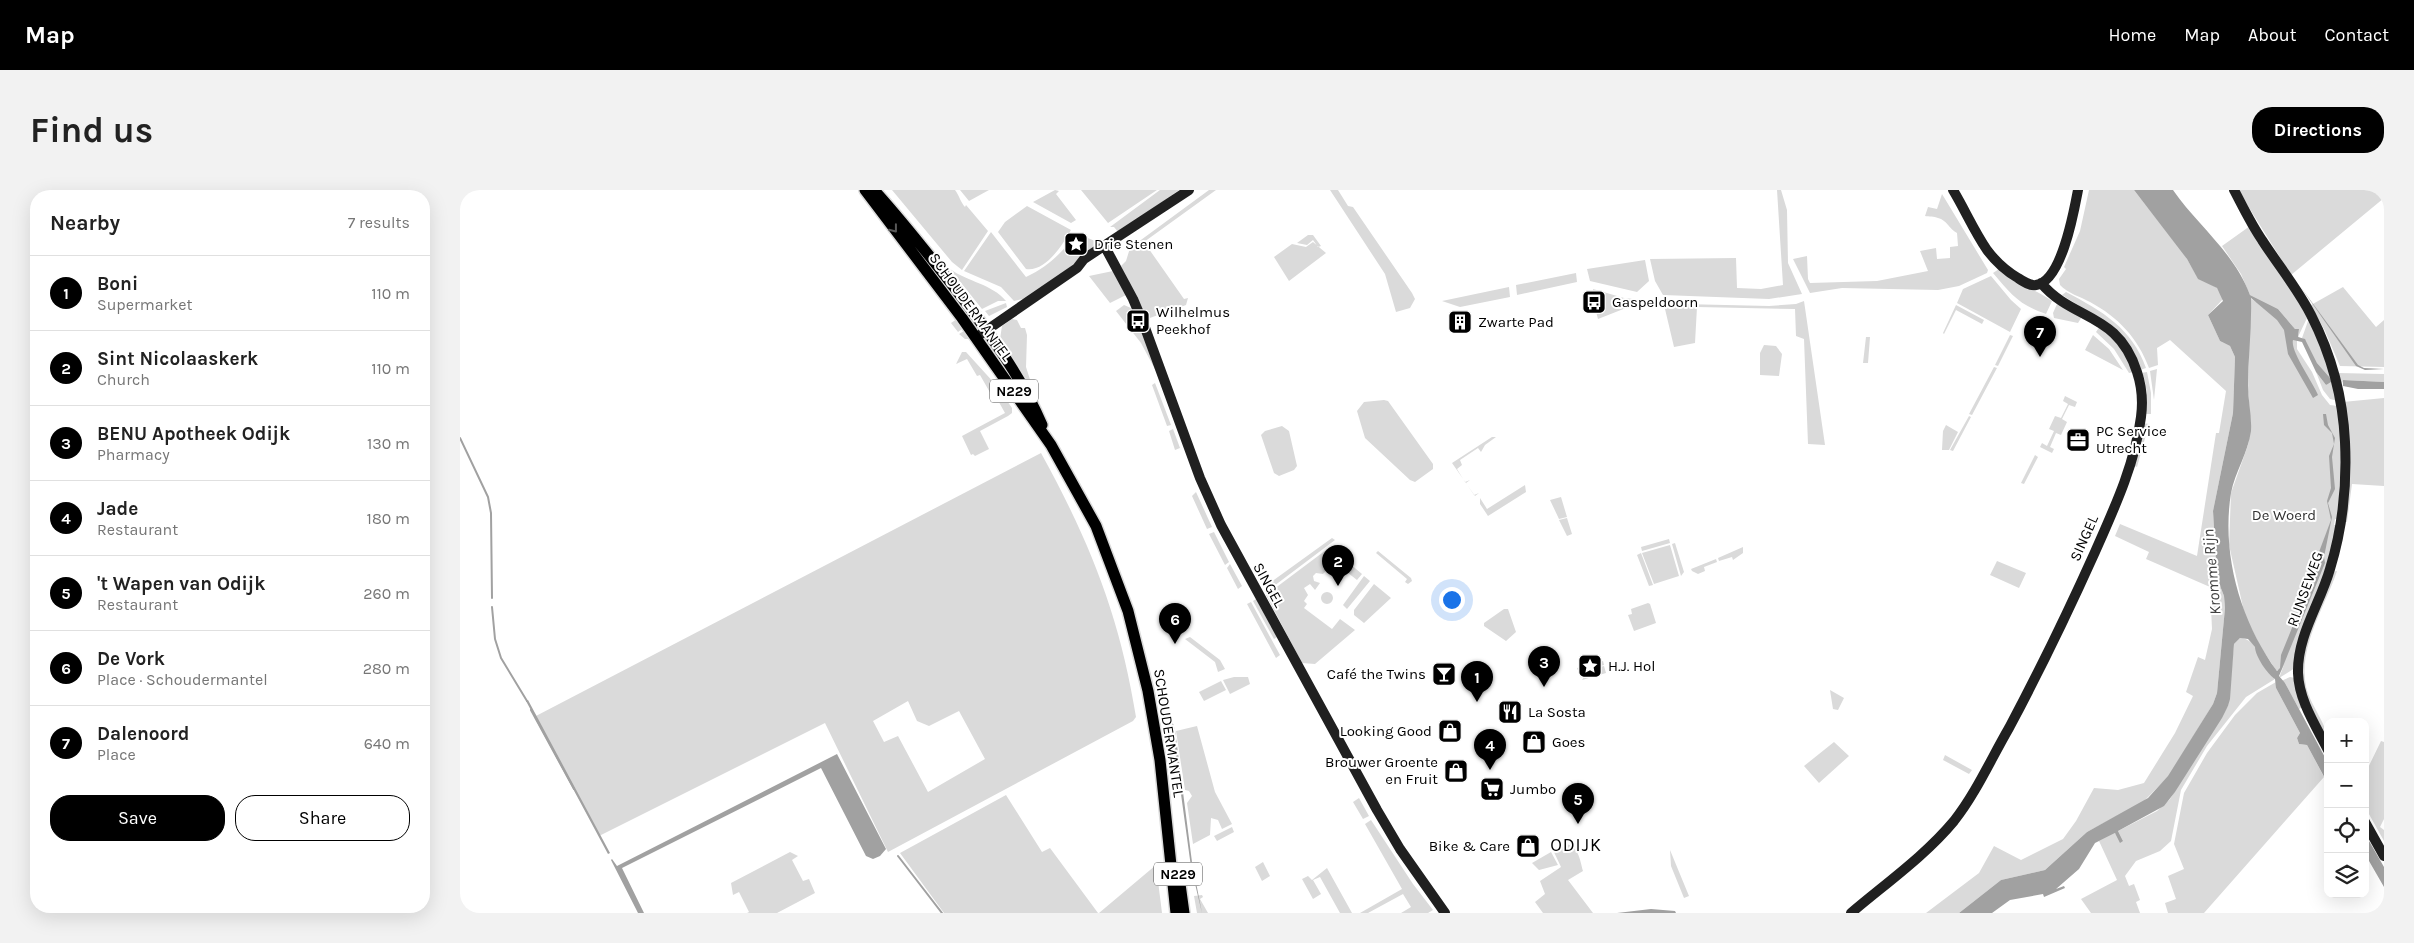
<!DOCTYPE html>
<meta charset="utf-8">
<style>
body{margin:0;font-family:Karla,sans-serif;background:#f2f2f2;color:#222}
.controls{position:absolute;right:15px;bottom:15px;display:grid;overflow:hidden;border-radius:10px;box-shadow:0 5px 20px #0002}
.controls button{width:45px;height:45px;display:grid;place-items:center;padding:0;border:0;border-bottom:1px solid #e0e0e0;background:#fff;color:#222;font:25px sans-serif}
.you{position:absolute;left:991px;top:409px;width:18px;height:18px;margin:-12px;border:4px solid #fff;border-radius:50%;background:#1a73e8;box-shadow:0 0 0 8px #1a73e833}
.badge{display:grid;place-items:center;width:32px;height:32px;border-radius:50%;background:#000;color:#fff;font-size:16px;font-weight:700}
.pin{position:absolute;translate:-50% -41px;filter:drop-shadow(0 1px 2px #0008)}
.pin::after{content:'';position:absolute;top:26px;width:18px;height:15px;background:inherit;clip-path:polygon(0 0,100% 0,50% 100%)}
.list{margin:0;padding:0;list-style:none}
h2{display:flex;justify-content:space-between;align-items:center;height:65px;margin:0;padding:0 20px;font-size:21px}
h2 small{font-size:16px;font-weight:400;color:#767676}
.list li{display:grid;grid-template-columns:32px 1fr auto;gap:15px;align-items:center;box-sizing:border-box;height:75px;padding:0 20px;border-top:1px solid #e0e0e0}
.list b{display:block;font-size:19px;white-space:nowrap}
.list p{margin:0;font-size:16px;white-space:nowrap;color:#767676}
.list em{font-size:16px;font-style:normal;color:#767676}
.actions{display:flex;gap:10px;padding:15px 20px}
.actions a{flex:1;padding:11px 0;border:1px solid #000;border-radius:20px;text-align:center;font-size:18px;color:#000}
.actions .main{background:#000;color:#fff}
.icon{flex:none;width:28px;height:28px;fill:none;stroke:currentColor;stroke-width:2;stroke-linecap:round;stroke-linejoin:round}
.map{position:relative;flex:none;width:1924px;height:723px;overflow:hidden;border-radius:20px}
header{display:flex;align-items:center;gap:30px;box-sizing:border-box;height:70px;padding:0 25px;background:#000;color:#fff}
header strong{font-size:24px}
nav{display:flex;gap:28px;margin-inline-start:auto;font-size:18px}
.intro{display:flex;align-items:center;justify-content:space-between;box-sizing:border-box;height:120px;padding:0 30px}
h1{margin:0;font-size:35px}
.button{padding:12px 22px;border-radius:20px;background:#000;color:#fff;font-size:18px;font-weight:700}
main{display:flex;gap:30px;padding:0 30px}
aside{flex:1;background:#fff;border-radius:20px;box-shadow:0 5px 20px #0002}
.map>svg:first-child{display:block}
.green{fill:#dadada;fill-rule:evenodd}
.water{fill:#a1a1a1}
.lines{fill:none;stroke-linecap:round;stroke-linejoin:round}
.stream{stroke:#a1a1a1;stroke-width:2}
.primary-casing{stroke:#dbdbdb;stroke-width:14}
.secondary{stroke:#202020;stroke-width:10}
.primary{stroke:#000;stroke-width:11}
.oneway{stroke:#595959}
.labels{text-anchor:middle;stroke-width:4;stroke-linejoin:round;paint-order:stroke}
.shield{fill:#fff;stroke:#4c4c4c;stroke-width:1}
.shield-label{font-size:14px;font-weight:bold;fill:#000}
.poi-label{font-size:15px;fill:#000;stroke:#fff;text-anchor:start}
.street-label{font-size:15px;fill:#000;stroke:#fff}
.park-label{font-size:15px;fill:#313131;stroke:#fff}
.water-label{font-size:16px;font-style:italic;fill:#424242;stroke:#fff}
.quarter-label{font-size:18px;letter-spacing:1px;fill:#000;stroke:#fff}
</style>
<header>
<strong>Map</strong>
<nav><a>Home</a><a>Map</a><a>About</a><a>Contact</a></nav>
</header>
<div class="intro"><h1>Find us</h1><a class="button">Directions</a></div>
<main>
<aside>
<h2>Nearby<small>7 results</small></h2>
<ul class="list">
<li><span class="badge">1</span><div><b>Boni</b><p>Supermarket</p></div><em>110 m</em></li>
<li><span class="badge">2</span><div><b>Sint Nicolaaskerk</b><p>Church</p></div><em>110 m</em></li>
<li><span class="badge">3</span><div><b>BENU Apotheek Odijk</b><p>Pharmacy</p></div><em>130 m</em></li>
<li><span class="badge">4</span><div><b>Jade</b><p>Restaurant</p></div><em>180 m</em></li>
<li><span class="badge">5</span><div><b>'t Wapen van Odijk</b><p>Restaurant</p></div><em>260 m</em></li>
<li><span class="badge">6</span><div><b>De Vork</b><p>Place · Schoudermantel</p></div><em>280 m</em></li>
<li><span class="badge">7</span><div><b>Dalenoord</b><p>Place</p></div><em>640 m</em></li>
</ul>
<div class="actions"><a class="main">Save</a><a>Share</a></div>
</aside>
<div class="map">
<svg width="1924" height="723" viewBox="0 0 1924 723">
<rect width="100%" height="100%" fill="#fff"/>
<path class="green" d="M432 0H495C499 5 501 13 505 17L506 15 528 41 502 80 492 72Z
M500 0H529L509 11Z
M595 0 599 1 596 4 616 30 611 33 573 12Z
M621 0H697L648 33Z
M700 0H719L659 43 654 37H650Z
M749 0H756L684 52 724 109 728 108 726 115 687 129 661 76 666 71 670 58Z
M870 0H878L888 16 893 17 952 103 955 109 950 118 936 122 925 84Z
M1317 0H1321L1327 20 1328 73 1342 104 1309 109 1203 105 1195 91 1190 69 1276 68 1277 98 1301 99 1323 95Z
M1629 0H1674L1724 64 1737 86 1757 98 1763 109 1748 125 1760 151 1770 156 1775 167 1773 223 1753 321 1757 388 1764 406 1765 418 1757 503 1753 514 1709 586 1683 612 1627 642 1585 680 1541 690 1499 723H1466L1519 683 1534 656 1561 670 1603 649 1616 631 1634 598 1658 600 1684 593 1715 543 1733 506 1726 502 1738 467 1745 470 1752 439 1750 397 1686 369 1689 362 1655 346 1660 334 1737 366 1756 243H1759L1766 201 1710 150 1697 158 1698 175 1689 178C1678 148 1658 127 1630 112 1621 107 1607 103 1600 95L1599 89 1606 79 1604 77 1620 41Z
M1778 0H1924V8L1831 85Z
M1482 4 1528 80 1527 83 1499 96 1478 100 1382 98 1350 103 1333 69 1347 66 1348 89 1350 93 1417 91 1468 81 1460 61 1476 58 1477 69 1490 68V57L1498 56 1497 43C1489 39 1487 30 1478 28 1474 26 1469 27 1465 26L1468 17 1477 19Z
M567 16 611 40C603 54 586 82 566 79L538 42 545 32Z
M1790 36 1830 96 1829 98 1832 100 1847 128 1838 147 1839 139H1835L1818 119 1790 105 1781 84 1762 56Z
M531 42 566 87C589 76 602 63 616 43L642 54 567 108 554 111 541 97 504 81Z
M848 45H853L861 56 858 57 853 50 847 55 837 53Z
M853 52 866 63 829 91 814 67 832 54 846 57Z
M1185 70 1189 91 1177 102 1130 91 1127 79Z
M490 79C508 92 532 94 546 111H538L522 119Z
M1539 79C1555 94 1575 99 1592 111L1586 124C1559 115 1551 104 1533 83Z
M653 81 666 105 650 113 629 86Z
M1116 83 1117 92 1057 105 1056 95Z
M1531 86 1551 110 1561 119 1550 142 1497 113 1503 99Z
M1049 97 1050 107 1000 117 982 111Z
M1883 97 1916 137 1924 130V177L1880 176 1865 141 1851 115Z
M1133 99 1164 108 1222 114 1309 116 1336 114 1344 111 1365 255 1348 254 1344 149 1336 146 1335 119 1237 117 1235 153 1214 157 1205 119 1203 116 1166 118 1138 129 1135 118Z
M1606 102C1642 121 1672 138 1686 178L1680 180 1675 169 1618 115 1602 105Z
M1790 108 1796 112 1797 110 1840 148 1837 150V159L1852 182 1862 205 1870 215 1878 216 1882 244 1878 329H1875L1874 335H1877L1876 344 1835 478 1819 488 1824 475 1821 481 1816 480 1800 456 1785 426 1769 355 1771 303 1788 255 1791 236 1788 201Z
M546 113 547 117 529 126 525 121Z
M1597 114 1623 125 1618 133 1594 128 1593 123Z
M664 115 671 118 675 133 679 132 697 183 681 153 656 121Z
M1496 115 1524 130 1522 134 1496 120 1484 144 1483 143Z
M497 129 509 146 508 149H505L499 144 504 141 502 139 498 142 491 133Z
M552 129 557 130 561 138H565L567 145 566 177 573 199 540 149 542 136Z
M1848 131 1859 149 1878 211 1870 209 1863 200 1856 182 1866 195 1871 189 1857 173 1846 151 1842 148Z
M1640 136 1659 154 1674 182 1669 183 1654 159 1636 142Z
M1550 145 1553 146 1538 176 1535 175Z
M1633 145 1649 159 1663 180 1625 160Z
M1406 147H1410L1408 173H1403Z
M1304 155 1316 156 1322 164 1319 186 1300 185V163Z
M502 162H506L536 195 552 218V223L548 226 520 241 529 259 515 266 513 264 511 265 502 246 545 223 535 205 532 206 520 185 517 186 507 169 496 174Z
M1534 177 1537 178 1512 225 1509 224Z
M1697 179 1694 210 1690 181Z
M1687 182 1691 203V224H1685L1687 203 1684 187 1681 183Z
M1878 183 1924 184V192L1884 190 1880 196Z
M695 193 711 235 707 236 692 195Z
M1605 206 1617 212 1615 217 1609 215 1602 229 1607 232 1601 245 1596 243 1590 257 1594 259 1592 263 1580 257 1582 253 1587 256 1594 241 1589 239 1595 226 1601 228 1608 214 1603 211Z
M1924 208V296L1892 294 1887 332H1884L1883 212Z
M924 210 928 211 973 274V279L955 292 950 290 905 248 897 221 904 212Z
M1509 226 1511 227 1493 261 1490 260Z
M1683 233 1689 234 1677 277 1672 275 1682 251Z
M1486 235 1498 242 1489 260H1482L1483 241Z
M822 236 829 241 837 276 834 280 819 286 814 283 801 245 805 241Z
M713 239 720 258 715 260 709 241Z
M1032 247H1036L1025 255 1021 262 1018 258 1000 270 1002 275 997 279 1005 292 1010 290 1006 293 1014 305 1019 303 1015 306 992 273Z
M581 263C630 352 660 427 676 527L673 531 428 662 365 533 139 646 74 527ZM448 511 457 531 469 536 499 521 525 569 468 602 438 546 424 552 413 531Z
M1575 265 1578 267 1564 294 1561 293Z
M1065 295 1066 302 1028 326 1020 314V308L1027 319Z
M736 302 752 337 747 339 732 306Z
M1101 307 1107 327 1099 329 1090 310Z
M1107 328 1112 344 1107 346 1099 330Z
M754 342 769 372 765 375 749 344Z
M872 348 875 350 810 399 807 395Z
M1209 349 1210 353 1182 361 1181 357Z
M1215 353 1224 382 1221 386 1212 354Z
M1210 355 1219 386 1194 394 1182 363Z
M870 357 880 366 863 384 856 383 853 386 854 391 860 393 855 400 850 394 844 398 848 405 844 411 847 414 844 418 872 439 880 429 895 440 855 474 842 473 806 405Z
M1283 357V363L1273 370 1272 367 1259 371 1258 368Z
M918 361 951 388 952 391 948 394 945 392 947 389 916 363Z
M1181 363 1193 395 1189 396 1177 365Z
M883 368 902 384 897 390 878 375Z
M1256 369 1257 372 1244 377 1245 381 1238 384 1232 381 1231 379Z
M1537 371 1566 383 1559 398 1530 385Z
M770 374 782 396 778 399 767 378Z
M1877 381C1865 417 1838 457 1846 496 1850 516 1868 534 1868 553 1859 536 1843 509 1841 489 1838 453 1860 415 1872 382Z
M904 386 910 391 887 419 883 415Z
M914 394 931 408 904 433 894 425V420Z
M861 408a6 6 0 1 1 12 0a6 6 0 1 1-12 0Z
M796 409 817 447 814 449 793 411Z
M791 412 820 465 816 468 787 414Z
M1188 413 1190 414 1196 433 1174 441 1168 425 1172 424 1171 419Z
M1044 419H1048L1056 442 1046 451 1024 436V433Z
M730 447 760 470 765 479 758 482 755 472 725 449Z
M1780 448C1797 448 1806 478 1815 489L1786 507 1747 556 1721 600 1711 651 1700 661 1676 671 1665 686 1669 696 1674 694 1680 710 1676 712 1680 723H1631L1621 709 1657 690 1639 651 1655 643 1663 651 1658 641 1697 621 1710 609 1768 516 1774 454Z
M1143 471 1144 475 1133 478 1130 475 1121 488 1117 478Z
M1144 476 1146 483 1122 490 1129 480Z
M774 487H788L790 494 770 504 763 490Z
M1830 487 1835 488 1844 516 1839 519 1825 493 1821 491Z
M761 491 766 500 744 511 739 502Z
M1816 492V498L1840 543 1837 548 1839 554 1847 555 1864 587 1744 723H1708L1705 713 1716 709 1708 686 1724 679 1714 654 1724 603 1747 563 1775 525 1797 503Z
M1370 500 1384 508 1378 520 1373 519Z
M737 536 755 602 772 634 762 639 758 630 751 628 750 645 733 654 727 613 732 606 729 601 725 600 716 541Z
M1921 551 1924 552V629L1920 637 1924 640V651L1905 617V584Z
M1374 552 1389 566 1359 593 1344 576Z
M1485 565 1512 580 1509 584 1483 570Z
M546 605 582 662 590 658 638 723H484L440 663Z
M899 608 909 626 903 629 893 612Z
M911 630 953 694 973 720 968 723H941L951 717 943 704 908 723H900L942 699 905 634Z
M772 637 774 642 757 651 754 646Z
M1103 654C1118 653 1120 670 1123 681L1108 690 1133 723H1083L1075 712 1085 704 1080 691 1101 677 1093 660Z
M1210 660 1229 706 1224 708 1211 676Z
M330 662 338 666 332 670 343 691 349 689 355 703 317 723H287L289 722 279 702 273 705 271 693Z
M1091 662 1098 675 1079 680 1072 673Z
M803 672 810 686 802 691 795 677Z
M696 675 702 723H639Z
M867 678 892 723H880L860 687 853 690 861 704 853 709 842 689 848 686 852 690Z
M742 705 743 707 740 709 748 723H737L734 706Z"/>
<path class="water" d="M1674 0H1713C1738 36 1774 62 1790 105L1818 119 1835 139H1839L1838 147 1845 149 1857 173 1871 189V192L1866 195 1856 182 1842 152 1833 150C1830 161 1853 192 1858 205L1853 208 1828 164 1824 140 1817 130 1791 108C1792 138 1788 167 1788 196 1788 211 1792 226 1791 241 1788 263 1775 282 1771 303 1761 365 1781 432 1817 481L1820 478 1821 465 1838 423 1854 396 1859 362 1871 330 1867 311 1871 298 1869 266 1874 254 1872 243 1864 235 1863 224H1866L1868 235 1875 248 1872 267 1875 299 1868 313 1872 327 1864 367 1865 373 1819 486 1825 493 1868 573V594L1847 555 1839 554 1837 548 1840 543 1816 498 1815 489C1808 485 1795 466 1795 457L1788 449 1780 448 1774 454 1770 509 1768 516 1762 528 1715 602 1704 616 1658 641 1663 651 1660 653 1655 643 1635 653 1619 679 1596 699 1604 696 1605 698 1584 707 1583 704 1550 710 1532 723H1499L1541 690 1585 680 1627 642 1688 608 1708 586 1753 514 1757 503 1765 418 1764 406 1757 388 1753 321 1773 223 1775 167 1770 156 1760 151 1748 125 1763 111 1757 98 1738 89 1727 69Z
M1840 96 1898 175 1904 178 1924 179 1905 180 1896 176Z
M1883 190 1924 192V199H1898L1883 196Z
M68 510 150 663 148 664 66 511Z
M710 524 715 540 732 672 742 723 731 677Z
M377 564 426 659 420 666 413 669 406 666 361 578 162 678 184 723H178L151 670 152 669 157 676Z
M1905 644 1924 677V697L1905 664Z
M1191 719 1215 721 1216 723H1157Z"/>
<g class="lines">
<path class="stream" d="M0 248 28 307 31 323 32 408
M32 417 35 449 41 468 67 511
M71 520 114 599
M438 666 482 723"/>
<g class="primary-casing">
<path id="primary" d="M405 0 502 128 591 255 636 336 668 421 688 501 700 570 716 723
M414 0C445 34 473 70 501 106 532 147 562 188 582 235
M720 694 724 723"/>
</g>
<path class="secondary" d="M1493 0C1505 20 1514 41 1527 60 1536 72 1546 81 1558 88 1564 92 1570 96 1576 95 1602 91 1614 21 1618 0
M1774 0C1783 17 1791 34 1802 50 1818 75 1838 99 1851 125 1871 164 1883 209 1885 252 1887 294 1882 340 1870 379 1860 414 1837 446 1838 483 1839 511 1856 536 1868 560
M644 55 673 109 684 135 740 288 761 335 917 620 940 659 985 723
M521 144 617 78 624 69 729 0
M1905 632 1924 666
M1391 723C1425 694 1465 666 1494 631 1516 603 1531 569 1549 538 1580 480 1608 422 1635 362 1654 319 1675 274 1681 227 1683 212 1682 197 1677 182 1658 122 1613 131 1581 93"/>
<use href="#primary" class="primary"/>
</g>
<defs><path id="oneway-chevron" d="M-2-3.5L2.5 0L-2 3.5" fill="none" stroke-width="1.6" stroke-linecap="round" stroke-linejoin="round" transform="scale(1.25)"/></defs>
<use class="oneway" href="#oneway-chevron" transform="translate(434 39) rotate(52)"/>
<defs>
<g id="sight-square" transform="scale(1.25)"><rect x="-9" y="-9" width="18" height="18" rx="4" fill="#000" stroke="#fff"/><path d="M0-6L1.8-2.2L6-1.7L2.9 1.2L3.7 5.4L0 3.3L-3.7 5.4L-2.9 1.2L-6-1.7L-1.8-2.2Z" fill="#fff"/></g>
<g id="bus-square" transform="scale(1.25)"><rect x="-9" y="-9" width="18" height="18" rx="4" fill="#000" stroke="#fff"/><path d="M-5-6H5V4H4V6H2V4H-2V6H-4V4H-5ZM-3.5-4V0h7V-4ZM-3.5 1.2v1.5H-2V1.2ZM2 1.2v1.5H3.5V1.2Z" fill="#fff"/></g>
<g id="building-square" transform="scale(1.25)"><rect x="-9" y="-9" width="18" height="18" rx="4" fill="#000" stroke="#fff"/><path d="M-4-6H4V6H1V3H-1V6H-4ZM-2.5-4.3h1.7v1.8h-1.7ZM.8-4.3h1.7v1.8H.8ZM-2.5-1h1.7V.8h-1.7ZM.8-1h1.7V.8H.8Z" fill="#fff"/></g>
<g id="office-square" transform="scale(1.25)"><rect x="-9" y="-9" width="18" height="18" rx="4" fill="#000" stroke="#fff"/><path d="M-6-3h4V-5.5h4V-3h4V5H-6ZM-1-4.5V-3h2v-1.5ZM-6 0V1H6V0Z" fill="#fff"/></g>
<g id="bar-square" transform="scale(1.25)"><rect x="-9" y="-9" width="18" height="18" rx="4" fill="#000" stroke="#fff"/><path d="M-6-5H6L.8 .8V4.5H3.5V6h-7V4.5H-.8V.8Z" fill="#fff"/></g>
<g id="restaurant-square" transform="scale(1.25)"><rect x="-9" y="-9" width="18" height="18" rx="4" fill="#000" stroke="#fff"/><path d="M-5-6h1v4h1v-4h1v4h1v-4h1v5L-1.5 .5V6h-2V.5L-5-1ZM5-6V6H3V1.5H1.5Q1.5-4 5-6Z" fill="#fff"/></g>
<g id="shop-square" transform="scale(1.25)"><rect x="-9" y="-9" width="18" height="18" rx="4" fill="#000" stroke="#fff"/><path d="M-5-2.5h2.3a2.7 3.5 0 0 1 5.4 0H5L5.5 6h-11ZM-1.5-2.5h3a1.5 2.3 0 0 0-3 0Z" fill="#fff"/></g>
<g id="supermarket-square" transform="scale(1.25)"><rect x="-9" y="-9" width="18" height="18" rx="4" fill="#000" stroke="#fff"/><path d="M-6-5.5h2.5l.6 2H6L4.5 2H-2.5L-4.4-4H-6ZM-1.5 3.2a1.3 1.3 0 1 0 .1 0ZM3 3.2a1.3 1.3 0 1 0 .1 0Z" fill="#fff"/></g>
</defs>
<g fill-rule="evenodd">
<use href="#sight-square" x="616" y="54"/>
<use href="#bus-square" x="1134" y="112"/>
<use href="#bus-square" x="678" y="131"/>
<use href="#building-square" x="1000" y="132"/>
<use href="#office-square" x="1618" y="250"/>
<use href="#sight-square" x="1130" y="476"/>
<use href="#bar-square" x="984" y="484"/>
<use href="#restaurant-square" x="1050" y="522"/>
<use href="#shop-square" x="990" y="541"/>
<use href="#shop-square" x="1074" y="552"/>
<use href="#shop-square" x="996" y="581"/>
<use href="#supermarket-square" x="1032" y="599"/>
<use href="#shop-square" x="1068" y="656"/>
</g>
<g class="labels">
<g class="shield">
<rect x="530" y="189.5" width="48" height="23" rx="4"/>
<rect x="694" y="672.5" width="48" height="23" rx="4"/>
</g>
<g class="shield-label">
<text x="554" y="206">N229</text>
<text x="718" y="689">N229</text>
</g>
<g class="poi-label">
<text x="634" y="59">Drie Stenen</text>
<text x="1152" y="117">Gaspeldoorn</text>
<text x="696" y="127">Wilhelmus<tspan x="696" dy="17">Peekhof</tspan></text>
<text x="1018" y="137">Zwarte Pad</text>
<text x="1636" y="246">PC Service<tspan x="1636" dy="17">Utrecht</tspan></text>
<text x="1148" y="481">H.J. Hol</text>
<text x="966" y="489" text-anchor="end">Café the Twins</text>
<text x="1068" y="527">La Sosta</text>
<text x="972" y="546" text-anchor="end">Looking Good</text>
<text x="1092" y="557">Goes</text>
<text x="978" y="577" text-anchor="end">Brouwer Groente<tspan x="978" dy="17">en Fruit</tspan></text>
<text x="1050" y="604">Jumbo</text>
<text x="1050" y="661" text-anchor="end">Bike &amp; Care</text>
</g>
<g class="street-label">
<text transform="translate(511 117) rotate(54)" y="5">SCHOUDERMANTEL</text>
<text transform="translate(1624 348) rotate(-66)" y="5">SINGEL</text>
<text transform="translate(809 395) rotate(61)" y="5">SINGEL</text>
<text transform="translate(1845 399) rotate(-70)" y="5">RIJNSEWEG</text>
<text transform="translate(709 543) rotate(81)" y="5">SCHOUDERMANTEL</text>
</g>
<g class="park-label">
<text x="1824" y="330">De Woerd</text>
</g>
<g class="water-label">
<text transform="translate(1751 382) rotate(-95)" y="6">Kromme Rijn</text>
</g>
<g class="quarter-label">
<text x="1116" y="661">ODIJK</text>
</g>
</g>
</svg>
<div class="controls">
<button>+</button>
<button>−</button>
<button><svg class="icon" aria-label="locate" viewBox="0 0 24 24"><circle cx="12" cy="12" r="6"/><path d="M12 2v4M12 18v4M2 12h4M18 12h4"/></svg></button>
<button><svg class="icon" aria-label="layers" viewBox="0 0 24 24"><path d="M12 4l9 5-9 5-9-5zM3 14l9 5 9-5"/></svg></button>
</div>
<div class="you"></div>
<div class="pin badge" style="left:1017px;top:512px">1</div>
<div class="pin badge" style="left:878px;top:396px">2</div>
<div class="pin badge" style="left:1084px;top:497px">3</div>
<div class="pin badge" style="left:1030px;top:580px">4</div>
<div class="pin badge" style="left:1118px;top:634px">5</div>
<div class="pin badge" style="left:715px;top:454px">6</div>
<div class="pin badge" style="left:1580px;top:167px">7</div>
</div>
</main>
